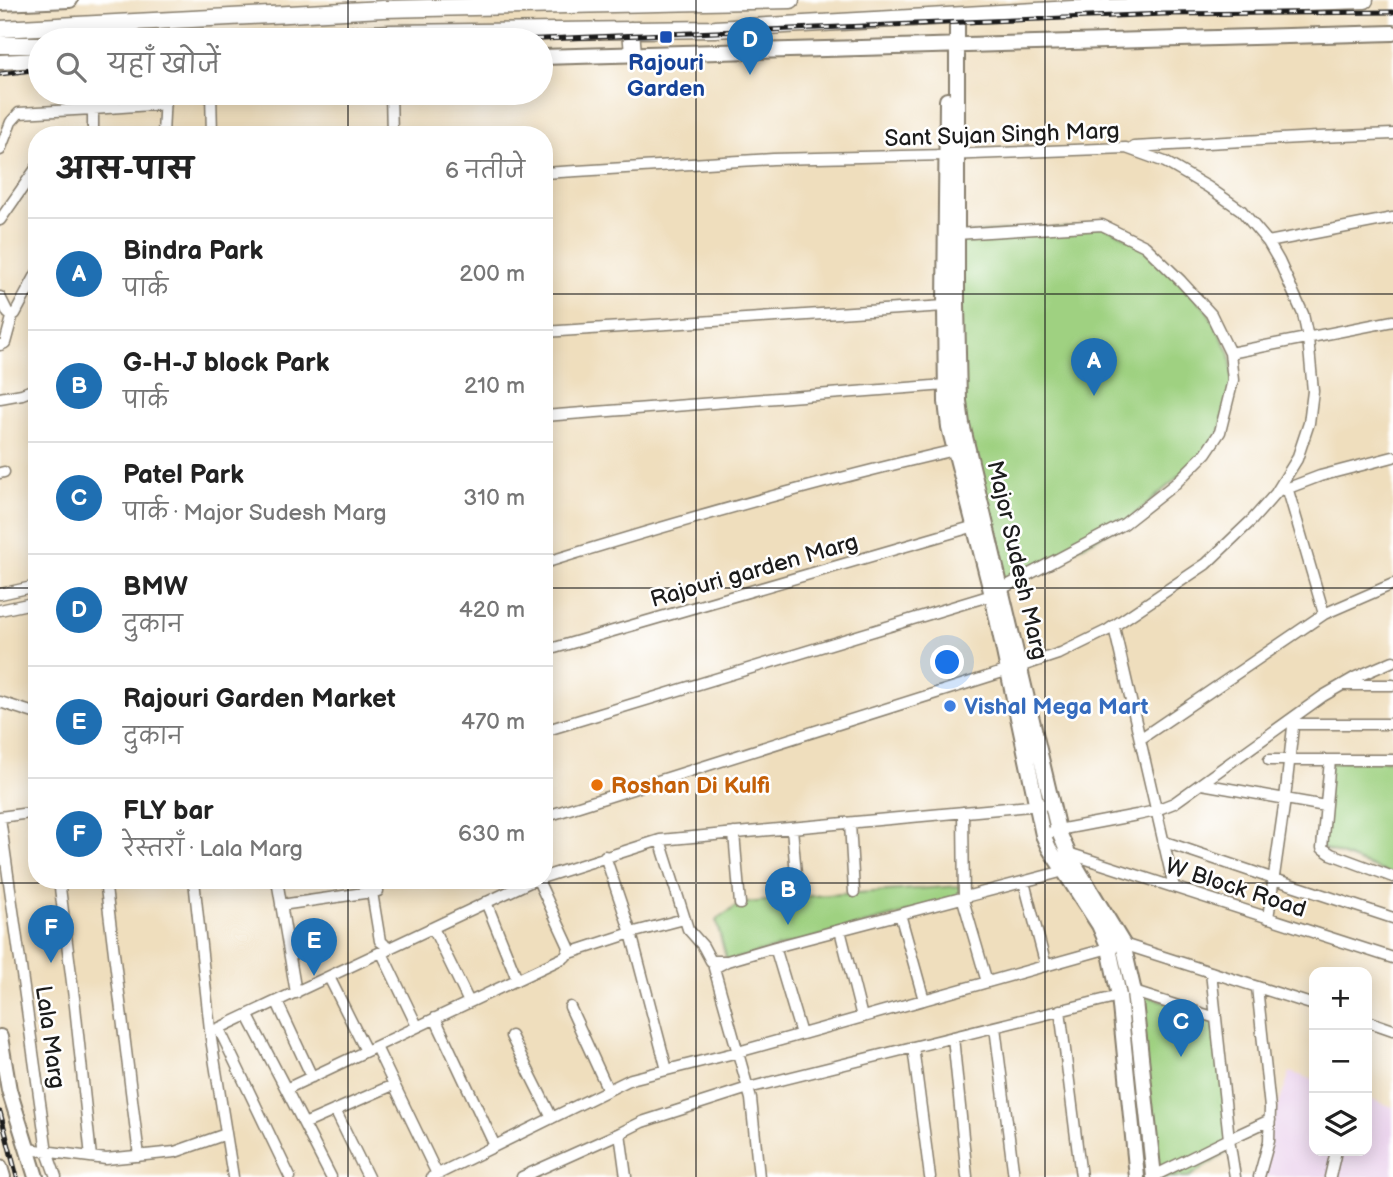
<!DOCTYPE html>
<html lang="hi">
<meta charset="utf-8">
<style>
body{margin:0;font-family:"Balsamiq Sans","Playpen Sans Deva",sans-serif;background:#f2f2f2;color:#222}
.controls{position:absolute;right:21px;bottom:21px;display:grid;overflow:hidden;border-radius:14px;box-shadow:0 4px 18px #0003}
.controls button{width:63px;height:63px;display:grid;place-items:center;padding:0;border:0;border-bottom:2px solid #e0e0e0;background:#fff;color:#222;font:35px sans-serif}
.you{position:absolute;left:948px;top:663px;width:24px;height:24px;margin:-18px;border:5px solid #fff;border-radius:50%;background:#1a73e8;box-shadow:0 0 0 10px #1a73e833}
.badge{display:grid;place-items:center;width:46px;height:46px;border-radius:50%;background:#1f6fb2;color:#fff;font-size:23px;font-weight:700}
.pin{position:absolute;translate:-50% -58px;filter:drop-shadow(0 2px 4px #0008)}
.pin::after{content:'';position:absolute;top:37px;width:24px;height:21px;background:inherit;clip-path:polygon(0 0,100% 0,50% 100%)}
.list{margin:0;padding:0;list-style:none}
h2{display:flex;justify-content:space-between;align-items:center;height:91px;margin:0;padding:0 28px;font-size:30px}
h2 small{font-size:23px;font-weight:400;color:#767676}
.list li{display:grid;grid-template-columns:46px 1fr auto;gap:21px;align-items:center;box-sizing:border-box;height:112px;padding:0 28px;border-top:2px solid #e0e0e0}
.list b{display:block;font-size:26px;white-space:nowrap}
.list p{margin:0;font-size:23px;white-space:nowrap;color:#767676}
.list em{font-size:23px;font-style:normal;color:#767676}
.icon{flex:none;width:38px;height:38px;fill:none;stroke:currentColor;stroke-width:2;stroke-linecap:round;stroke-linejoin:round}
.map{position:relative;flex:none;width:1393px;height:1177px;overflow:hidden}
.search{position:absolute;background:#fff;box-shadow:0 4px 18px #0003;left:28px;top:28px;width:525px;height:77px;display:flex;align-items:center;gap:18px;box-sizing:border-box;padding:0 24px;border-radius:38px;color:#767676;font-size:26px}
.panel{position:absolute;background:#fff;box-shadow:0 4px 18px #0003;left:28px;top:126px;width:525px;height:763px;border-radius:28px}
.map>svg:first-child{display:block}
.built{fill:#ead1ec}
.green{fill:#9fd181;stroke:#5e764e;stroke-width:2}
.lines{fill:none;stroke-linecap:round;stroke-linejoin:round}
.street-casing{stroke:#867d6c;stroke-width:13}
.secondary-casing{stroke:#867d6c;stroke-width:18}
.primary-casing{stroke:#867d6c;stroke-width:19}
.street{stroke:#fff;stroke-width:10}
.secondary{stroke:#fff;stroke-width:14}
.primary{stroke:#fff;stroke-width:16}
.rail-casing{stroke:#1c1c1c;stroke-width:5}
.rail{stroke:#fff;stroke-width:2.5;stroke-dasharray:8;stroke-linecap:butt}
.grid{fill:none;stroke:#1c1c1c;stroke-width:2;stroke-opacity:0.55}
.transit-dot{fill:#1a4fb4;stroke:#fff;stroke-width:2.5}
.shop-dot{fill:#3f7fe0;stroke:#fff;stroke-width:2.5}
.food-dot{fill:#e8710a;stroke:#fff;stroke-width:2.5}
.labels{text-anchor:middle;stroke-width:5;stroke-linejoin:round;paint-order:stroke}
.transit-label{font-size:23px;font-weight:bold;fill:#164399;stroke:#fff}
.street-label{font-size:23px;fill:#1c1c1c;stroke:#fff}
.shop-label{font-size:23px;font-weight:bold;fill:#366cbe;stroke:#fff;text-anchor:start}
.food-label{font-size:23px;font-weight:bold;fill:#c56008;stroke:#fff;text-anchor:start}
</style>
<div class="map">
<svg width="1393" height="1177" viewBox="0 0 1393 1177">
<rect width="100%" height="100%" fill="#fff"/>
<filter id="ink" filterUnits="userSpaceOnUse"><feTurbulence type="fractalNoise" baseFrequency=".0143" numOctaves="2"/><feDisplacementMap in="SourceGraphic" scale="14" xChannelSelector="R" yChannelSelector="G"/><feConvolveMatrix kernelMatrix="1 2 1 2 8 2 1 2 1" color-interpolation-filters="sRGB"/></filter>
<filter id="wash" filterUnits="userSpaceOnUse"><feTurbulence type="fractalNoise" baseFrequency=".00686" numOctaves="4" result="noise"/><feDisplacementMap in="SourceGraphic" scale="28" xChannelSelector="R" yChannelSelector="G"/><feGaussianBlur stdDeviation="1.57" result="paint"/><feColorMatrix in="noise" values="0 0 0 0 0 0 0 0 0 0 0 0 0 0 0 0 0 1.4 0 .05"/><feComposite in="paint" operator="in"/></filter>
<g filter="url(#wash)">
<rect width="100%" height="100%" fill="#efdebd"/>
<path class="built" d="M1290 1072 1314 1080V1151H1367V1098L1393 1107V1177H1254Z"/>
<path class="green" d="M1102 225 1145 246 1207 310 1230 353 1233 380 1220 432 1206 453 1124 524 1001 589 960 412 956 234Z
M1330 760H1393V875L1322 848Z
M960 886 965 897 727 961 716 920 740 904 798 897Z
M1134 992 1216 1018 1231 1150 1189 1177H1153Z"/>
</g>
<g filter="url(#ink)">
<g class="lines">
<g class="street-casing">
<path id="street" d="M211 93 212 135
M391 93 392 135
M93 135V109L165 104
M163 135 165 93
M1134 147 1318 137 1393 134
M0 150 11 122 19 113 93 109V93
M544 173 773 159 946 155 1126 148 1165 162 1208 187 1241 210 1268 242 1279 261 1303 314 1308 338 1313 391 1309 423 1297 459 1276 493 1252 520 1206 564 1108 630 1061 653 1019 667
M0 220 37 167
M956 234 1102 225 1145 246 1181 281 1211 314 1230 353 1233 380 1220 432 1206 453 1175 484 1124 524 1001 589
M1268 242 1393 218
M0 297 8 313 11 315 15 314 37 273
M544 332 945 306
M0 345 5 343 13 314
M1230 353 1393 321
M0 398 22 394 37 388
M544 416 946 385
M0 473 4 472
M1287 487 1324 614
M1283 490 1320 476 1393 457
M544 563C680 521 816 482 955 450
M0 594 37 586
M0 610 37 602
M1114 627 1174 887
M544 651 975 526
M1345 685H1393
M0 702 37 714
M1294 724H1393
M544 731 992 595
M1140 739 1324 614 1393 584
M1269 760H1393
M1330 760 1322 848 1331 854 1393 877
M1202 784 1325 806
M963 812 964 903 987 982
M0 817 37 812
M544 817 1009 670
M0 818 47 1152 56 1177
M850 823 854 892
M792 828 798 897
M734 833 740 904
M1043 835 1058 830 1137 815 1151 812 1174 803 1323 696 1356 677 1393 661
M660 840 688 929 703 946 711 961H727L714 968 751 1099 759 1177
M1165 842 1274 879 1393 918
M1068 853 1393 958
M605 856 631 933 667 1070
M544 877 660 840 1052 804
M59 880 75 1006 91 1157
M105 880 139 1156
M194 880 211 1039 233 1177
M277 880 296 993
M370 880 380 941 384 944 387 951
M1024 882 1046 966
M486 902 517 979
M281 905 378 891
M900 914 924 1000
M1268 918 1285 799 1294 718
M433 928 469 1002
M840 930 862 1017
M775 947 801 1034
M382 953 417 1026
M567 954 631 933 684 919
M727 961 775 947 1064 871
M329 977 366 1051
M1257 987 1270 1108 1269 1141 1259 1177
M1134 992 1216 1018
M277 1002 312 1077
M570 1007 608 1090
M1060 1010 1081 1177
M248 1016 286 1089
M435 1018 495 1146
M1367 1021 1393 1030
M995 1027 1014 1177
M219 1029 290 1177
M211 1032 534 880
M511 1036 552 1118
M953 1037 967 1177
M376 1047 437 1174
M913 1047 930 1177
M335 1110 368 1177
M304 1124 393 1085
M28 1149 106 1159 175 1152 226 1134
M1154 1176 1229 1139 1211 972
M331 1177 286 1089 565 957 567 954 569 947 538 880
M432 1177 631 1079 738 1052 1123 944 1314 1005
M522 1177 620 1133
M626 1177 620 1133 642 1122 748 1088 1119 996
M1235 1177 1229 1139 1270 1120
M1330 1177 1336 1151"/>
</g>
<g class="secondary-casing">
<path id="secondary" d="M0 3 70 0
M957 15V304L959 401 962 424 1058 830 1068 853 1123 944 1134 992 1154 1177
M541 57C825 50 1109 40 1393 33
M0 62 40 60
M947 100 945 306 946 402 949 427 992 595 1043 835 1049 848 1099 925 1109 948 1119 996 1137 1177
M0 1037 9 1090 36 1177
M0 1167 3 1177"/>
</g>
<g class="primary-casing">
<path id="primary" d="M0 29 383 9 791 0
M631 30 633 54
M251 40 391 33 715 29 1073 9 1365 0
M0 45H40"/>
</g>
<use href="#street" class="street"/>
<use href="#secondary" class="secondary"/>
<use href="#primary" class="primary"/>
<g class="rail-casing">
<path id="rail" d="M518 40 1164 14 1393 12
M0 74 40 69
M0 1112 17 1177"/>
</g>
<use href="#rail" class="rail"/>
</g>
</g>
<path class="grid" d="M348 0V40M696 0V1177M1045 0V1177M348 93V135M0 294H37M544 294H1393M0 588H37M544 588H1393M348 880V1177M0 883H1393"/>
<rect class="transit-dot" x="659" y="30" width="14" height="14" rx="3.5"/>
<circle class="shop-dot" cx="950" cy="706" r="7"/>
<circle class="food-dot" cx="597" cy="785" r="7"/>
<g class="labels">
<g class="transit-label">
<text x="666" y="70">Rajouri<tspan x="666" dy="26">Garden</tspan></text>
</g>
<g class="street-label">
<text transform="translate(1002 134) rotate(-2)" y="8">Sant Sujan Singh Marg</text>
<text transform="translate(1018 560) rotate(77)" y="8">Major Sudesh Marg</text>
<text transform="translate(754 570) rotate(-16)" y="8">Rajouri garden Marg</text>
<text transform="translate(1236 887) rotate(18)" y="8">W Block Road</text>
<text transform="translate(51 1037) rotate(82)" y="8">Lala Marg</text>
</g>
<g class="shop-label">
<text x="964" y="714">Vishal Mega Mart</text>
</g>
<g class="food-label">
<text x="611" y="793">Roshan Di Kulfi</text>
</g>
</g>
</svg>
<div class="controls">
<button>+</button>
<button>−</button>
<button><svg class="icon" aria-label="layers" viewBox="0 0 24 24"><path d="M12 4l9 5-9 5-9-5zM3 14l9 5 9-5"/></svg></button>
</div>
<div class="you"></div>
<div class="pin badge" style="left:1094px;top:396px">A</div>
<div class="pin badge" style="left:788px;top:925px">B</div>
<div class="pin badge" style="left:1181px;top:1057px">C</div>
<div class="pin badge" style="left:750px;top:75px">D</div>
<div class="pin badge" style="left:314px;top:976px">E</div>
<div class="pin badge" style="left:51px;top:963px">F</div>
<div class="search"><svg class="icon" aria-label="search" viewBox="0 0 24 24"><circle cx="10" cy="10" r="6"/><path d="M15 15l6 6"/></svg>यहाँ खोजें</div>
<section class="panel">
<h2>आस-पास<small>6 नतीजे</small></h2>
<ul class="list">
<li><span class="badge">A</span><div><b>Bindra Park</b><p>पार्क</p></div><em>200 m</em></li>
<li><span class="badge">B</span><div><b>G-H-J block Park</b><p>पार्क</p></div><em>210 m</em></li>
<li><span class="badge">C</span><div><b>Patel Park</b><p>पार्क · Major Sudesh Marg</p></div><em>310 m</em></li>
<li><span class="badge">D</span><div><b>BMW</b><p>दुकान</p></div><em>420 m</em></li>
<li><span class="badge">E</span><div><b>Rajouri Garden Market</b><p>दुकान</p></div><em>470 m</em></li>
<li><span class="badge">F</span><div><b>FLY bar</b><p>रेस्तराँ · Lala Marg</p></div><em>630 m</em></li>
</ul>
</section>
</div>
